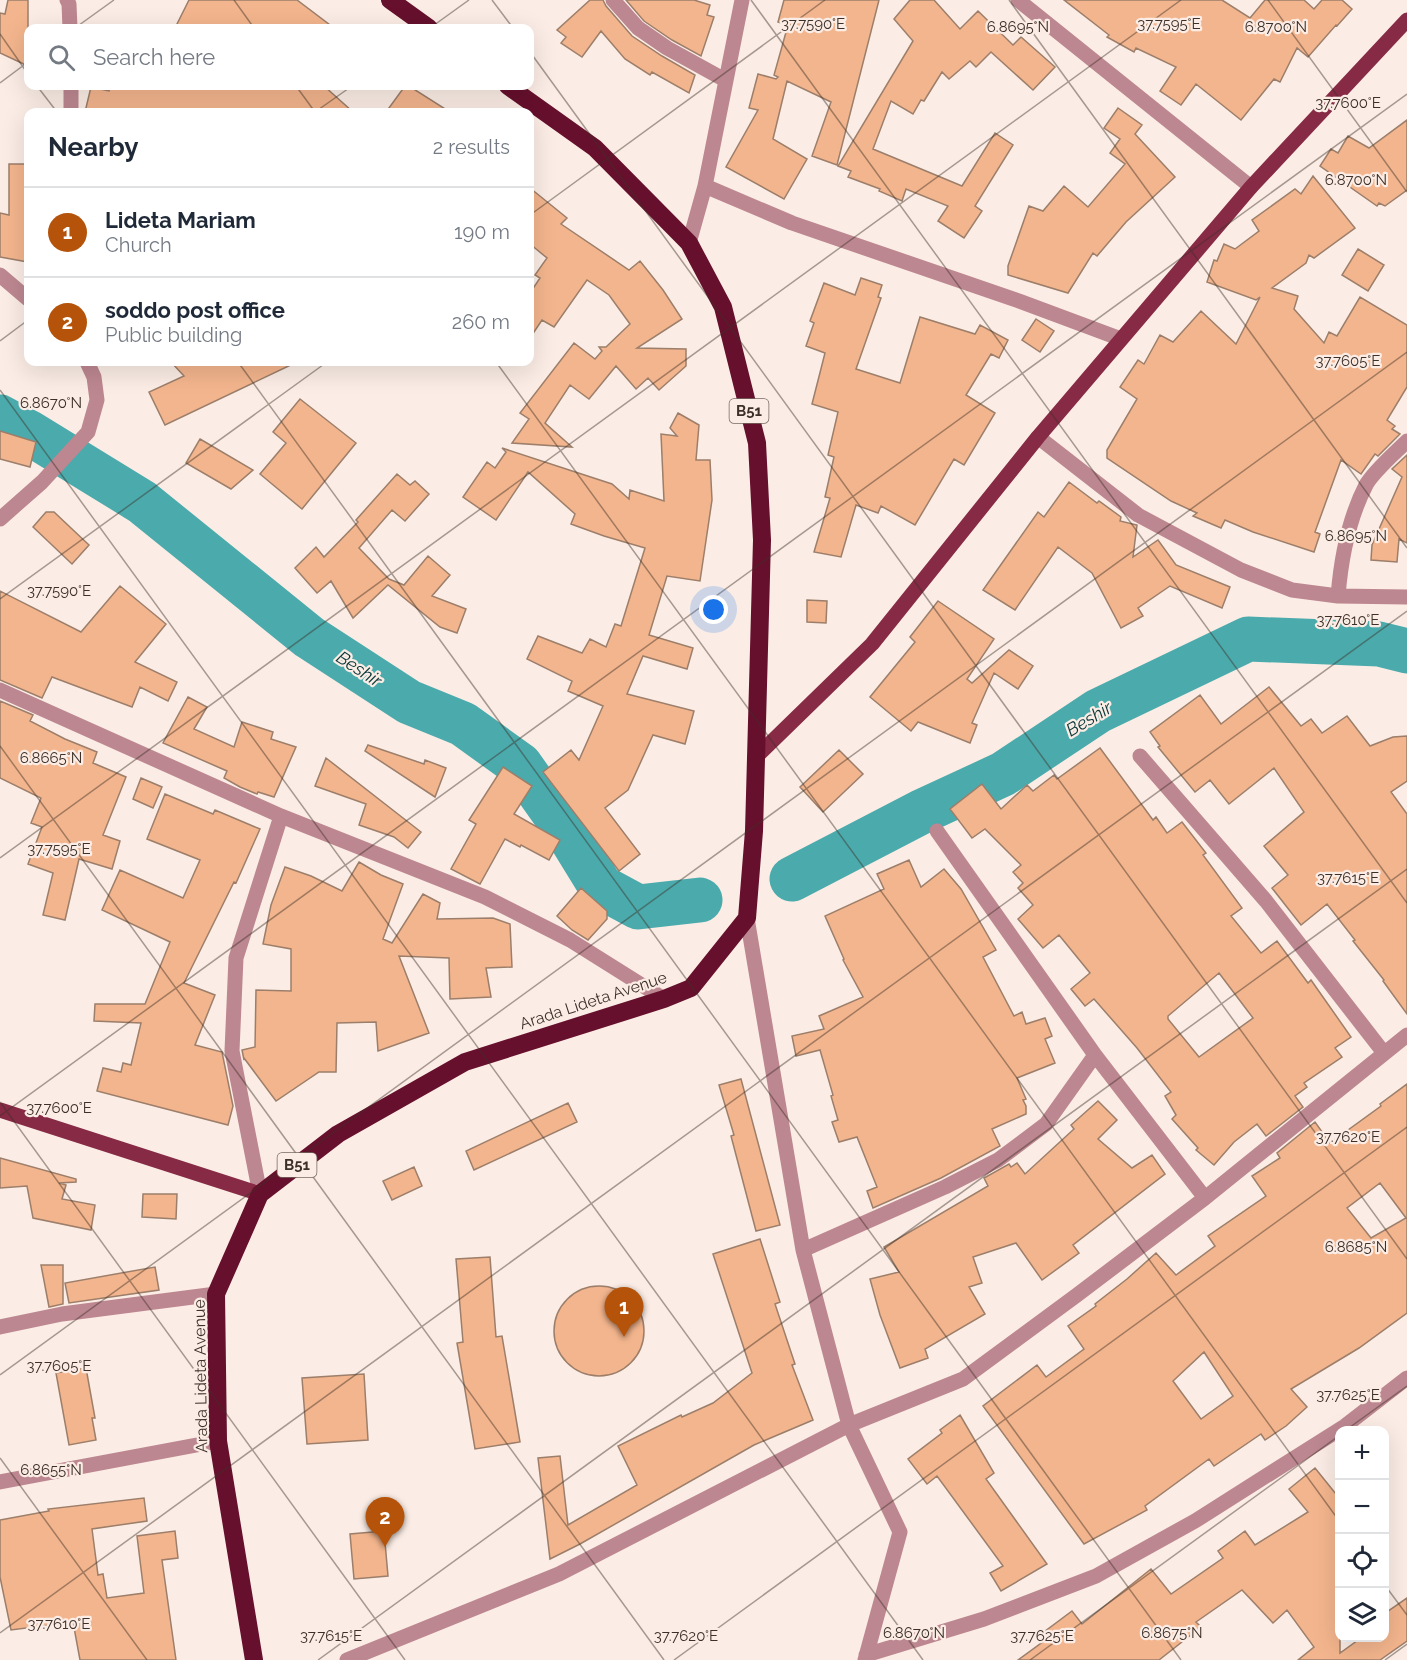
<!DOCTYPE html>
<meta charset="utf-8">
<style>
body{margin:0;font-family:Raleway,sans-serif;background:#f6f6f7;color:#1f2937}
.controls{position:absolute;right:18px;bottom:18px;display:grid;overflow:hidden;border-radius:12px;box-shadow:0 6px 24px #0002}
.controls button{width:54px;height:54px;display:grid;place-items:center;padding:0;border:0;border-bottom:2px solid #e0e1e3;background:#fff;color:#1f2937;font:30px sans-serif}
.you{position:absolute;left:714px;top:610px;width:21px;height:21px;margin:-15px;border:4px solid #fff;border-radius:50%;background:#1a73e8;box-shadow:0 0 0 9px #1a73e833}
.badge{display:grid;place-items:center;width:39px;height:39px;border-radius:50%;background:#b45309;color:#fff;font-size:20px;font-weight:700}
.pin{position:absolute;translate:-50% -50px;filter:drop-shadow(0 2px 3px #0008)}
.pin::after{content:'';position:absolute;top:32px;width:21px;height:18px;background:inherit;clip-path:polygon(0 0,100% 0,50% 100%)}
.list{margin:0;padding:0;list-style:none}
h2{display:flex;justify-content:space-between;align-items:center;height:78px;margin:0;padding:0 24px;font-size:26px}
h2 small{font-size:20px;font-weight:400;color:#747a83}
.list li{display:grid;grid-template-columns:39px 1fr auto;gap:18px;align-items:center;box-sizing:border-box;height:90px;padding:0 24px;border-top:2px solid #e0e1e3}
.list b{display:block;font-size:22px;white-space:nowrap}
.list p{margin:0;font-size:20px;white-space:nowrap;color:#747a83}
.list em{font-size:20px;font-style:normal;color:#747a83}
.icon{flex:none;width:33px;height:33px;fill:none;stroke:currentColor;stroke-width:2;stroke-linecap:round;stroke-linejoin:round}
.map{position:relative;flex:none;width:1407px;height:1660px;overflow:hidden}
.search{position:absolute;background:#fff;box-shadow:0 6px 24px #0002;left:24px;top:24px;width:510px;height:66px;display:flex;align-items:center;gap:15px;box-sizing:border-box;padding:0 21px;border-radius:12px;color:#747a83;font-size:22px}
.panel{position:absolute;background:#fff;box-shadow:0 6px 24px #0002;left:24px;top:108px;width:510px;height:258px;border-radius:12px}
.map>svg:first-child{display:block}
.lines{fill:none;stroke-linecap:round;stroke-linejoin:round}
.river{stroke:#4aaaac;stroke-width:45}
.building{fill:#f3b58d;stroke:#9c7e6a;stroke-width:1.5;fill-rule:evenodd}
.minor{stroke:#bd8791;stroke-width:15}
.major{stroke:#862a45;stroke-width:15}
.highway{stroke:#66102d;stroke-width:18}
.ticks{fill:none;stroke:#3d3028;stroke-width:1.5;stroke-opacity:0.45}
.labels{text-anchor:middle;stroke-width:4.5;stroke-linejoin:round;paint-order:stroke}
.shield{fill:#fbede5;stroke:#766961;stroke-width:1.5}
.shield-label{font-size:15px;font-weight:bold;fill:#3d3028}
.street-label{font-size:16px;fill:#3d3028;stroke:#fbede5}
.water-label{font-size:18px;font-style:italic;fill:#063637;stroke:#fbede5}
.ticks-label{font-size:15px;text-anchor:middle;fill:#3d3028;stroke:#fbede5;stroke-width:4.5;stroke-linejoin:round;paint-order:stroke}
</style>
<div class="map">
<svg width="1407" height="1660" viewBox="0 0 1407 1660">
<rect width="100%" height="100%" fill="#fbede5"/>
<g class="lines">
<path class="river" d="M0 417 28 432 142 502 309 637 409 702 463 724 520 765 566 830 601 887 638 907 700 900
M792 879 921 812 1003 774 1098 711 1248 639 1379 644 1407 651"/>
</g>
<path class="building" d="M8 0H28V66L0 53V13L5 14Z
M189 0H297L334 28H175Z
M590 0H603L606 6 632 36 662 56 695 75 689 93 652 72 650 75 625 59 601 31 582 57 561 43 566 37 557 30Z
M626 0H694L710 5 707 15 714 17 701 56 672 40 644 21Z
M784 0H879L837 165 812 156 831 102 787 81 773 139 807 159 784 199 726 167 758 110 749 108 758 74 776 79 778 77 774 75 788 25 778 22Z
M910 0H934L960 29 978 11 1013 45 1021 37 1055 67 1033 90 991 52 976 67 970 61 949 79 942 72 924 101 921 100 913 114 891 101 873 149 962 186 995 133 1013 145 975 206 982 211 964 238 938 221 948 206 906 189 902 201 879 191 880 189 848 177 851 171 838 166 913 41 894 19Z
M1064 0H1222L1250 18 1265 0H1304L1314 9 1322 0H1342L1352 9 1337 26 1336 25 1308 57 1297 48 1280 82 1274 79 1241 120 1196 84 1181 105 1160 91 1176 67 1136 48 1134 52 1107 37 1109 35Z
M111 86H324L353 112H85L91 87 109 91Z
M405 86H409L450 112H386Z
M1118 108 1142 125 1135 134 1175 177 1126 222 1097 256 1093 253 1068 293 1008 275V266L1029 206 1043 211 1064 186 1088 207 1125 164 1110 153 1120 139 1104 128Z
M1407 120V190L1385 206 1379 203 1377 206 1320 166 1331 149 1338 153 1348 136 1369 148Z
M9 164H28V262L0 257V213L9 215Z
M1313 176 1355 228 1314 258 1309 255 1306 263 1272 288 1298 296 1294 309 1324 343 1329 332 1337 336 1360 297 1407 325V387L1387 420 1395 426 1392 429 1400 434 1378 456 1375 454 1361 474 1341 460 1315 532 1320 534 1314 552 1253 532 1225 520 1221 528 1193 516 1197 513 1171 501 1107 458V450L1137 399 1120 387 1138 360 1144 364 1160 335 1173 342 1201 311 1236 344 1260 297 1256 300 1207 282 1214 260 1217 261 1224 244 1235 249 1259 231 1252 220 1295 189 1301 194Z
M530 188 567 218 561 224 629 270 640 261 663 290 682 319 637 348 686 349V366L659 390 648 378 636 389 616 366 589 399 570 385 545 423 572 447 512 443 529 419 520 413 574 343 595 359 602 351 599 347H606L630 324 609 295 587 280 554 327 542 320 530 338V293L540 278 535 275 547 258 530 244Z
M1358 249 1384 265 1368 291 1342 275Z
M861 278 882 285 878 297 881 298 856 369 900 383 920 317 975 334 980 325 1008 340 999 358 991 354 966 395 995 413 964 465 954 459 915 525 881 506 878 513 856 505 841 557 814 552 830 498 825 497 834 457 828 455 838 412 812 404 825 353 806 346 814 323 810 321 824 283 855 295Z
M1036 319 1054 331 1040 352 1022 340Z
M171 362H297L165 425 149 392 184 376Z
M300 399 356 443 302 509 260 474 286 443 273 432Z
M678 413 699 425 696 460H710L712 500 700 581 667 576 649 635 693 648 687 669 643 656 627 694 694 711 685 744 653 735 628 790 605 808 640 854 619 871 543 772 571 750 579 760 603 706 568 691 572 681 527 659 538 636 582 653 590 639 606 647 615 624 621 626 645 548 604 536 571 524 575 514 528 472 496 520 463 497 487 462 495 468 506 452 502 448 612 484 629 499 630 490 664 501 661 434 677 436 670 428Z
M0 431 36 442 30 467 0 459Z
M200 439 253 470 231 489 186 463Z
M1407 455V543L1399 539 1397 562 1371 560 1372 545 1402 477 1392 469Z
M397 474 410 485 415 481 429 494 405 521 392 510 359 548 389 579 404 585 428 556 450 575 432 596 466 609 457 633 440 627 388 585 353 618 331 581 317 593 295 568 316 547 324 557 358 522 356 520Z
M1069 482 1097 503 1099 501 1121 517 1120 521 1137 525 1133 557 1158 540 1176 565 1230 587 1222 608 1170 586 1138 608 1143 616 1121 628 1092 573 1058 547 1015 610 983 590 1038 512 1044 517Z
M46 512H54L89 545 72 564 33 527Z
M120 586 166 624 135 662 177 682 168 701 140 687 132 707 52 677 42 698 0 680V591L81 632Z
M807 600 827 601 826 623 807 622Z
M938 601 994 639 967 679 972 683 1009 650 1033 666 1018 689 994 673 972 723 977 725 970 743 918 722 911 731 870 697 915 642 910 637Z
M1269 687 1301 726 1311 719 1322 733 1347 716 1370 746 1393 737 1407 736V781L1391 792 1407 814V1014L1383 981 1384 980 1353 941 1355 940 1327 904 1301 925 1272 888 1288 875 1264 846 1304 812 1274 768 1229 804 1210 780 1195 792 1158 747 1160 746 1150 732 1200 695 1221 724Z
M188 697 207 707 194 729 234 747 242 722 273 732 271 739 296 747 274 797 258 792 257 794 240 787 224 778 227 771 163 743Z
M0 701 33 715 30 721 65 739 97 752 93 763 126 777 103 835 120 841 112 869 79 859 65 920 43 915 53 873 28 864 42 827 31 823 41 798 0 778Z
M368 745 424 764 425 760 446 768 435 797 365 751Z
M1100 748 1153 820 1156 817 1167 833 1182 822 1206 853 1203 855 1242 908 1231 916 1261 953 1277 941 1308 983 1311 980 1351 1037 1335 1048 1342 1057 1304 1083 1307 1087 1295 1096 1303 1107 1266 1136 1257 1124 1234 1142 1214 1165 1196 1150 1198 1148 1172 1119 1176 1115 1165 1096 1171 1092 1137 1048 1094 999 1085 1006 1071 989 1090 973 1059 935 1043 948 1018 919 1033 905 1018 888 1023 883 1013 872 1021 865 985 829 972 838 950 809 982 784 1001 809 1027 785 1033 791 1054 775 1057 779ZM1219 973 1253 1018 1199 1057 1168 1019V1016Z
M839 750 863 774 823 812 800 787Z
M326 758 421 832 408 848 394 837 359 825 366 804 315 786Z
M503 767 532 786 514 814 560 840 549 860 521 845 520 847 505 839 480 884 451 869 476 824 469 820Z
M141 778 162 787 153 808 133 799Z
M165 794 213 814 215 810 260 829 236 883 234 882 184 983 215 995 195 1045 222 1052 233 1106 228 1125 97 1091 103 1068 121 1072 123 1063 131 1065 141 1023 94 1021 95 1004H145L170 942 102 910 120 870 183 898 200 860 147 839Z
M909 860 921 887 944 869 961 889 996 950 983 957 1014 1016 1022 1012 1026 1024 1045 1018 1052 1036 1045 1039 1055 1063 1017 1078 1026 1099 1023 1100 1026 1106V1114L992 1129 1000 1146 941 1178 873 1208 867 1191 877 1187 857 1137 839 1142 832 1122 838 1120 831 1096 833 1095 820 1050 796 1056 792 1036 824 1029 819 1016 863 997 843 960 844 959 825 916 884 889 877 874Z
M359 862 381 875 403 884 383 939 392 943 423 894 440 903 437 919 493 918 510 924 512 967 486 968 491 997 450 999 449 958 399 956 429 1033 378 1051 376 1022 337 1023 336 1072H319L276 1101 244 1058V1060L242 1050 255 1047 256 990 291 991V949L263 944 271 905 285 867 311 876 342 891Z
M581 888 607 911V919L588 940 572 930 557 916Z
M741 1079 780 1225 756 1231 731 1136 734 1135 719 1085Z
M1407 1084V1313L1359 1348 1291 1389 1307 1407 1286 1426 1265 1440 1261 1434 1214 1466 1209 1459 1145 1506 1147 1510 1084 1544 983 1406 1037 1365 1046 1377 1084 1349 1068 1326 1096 1306 1095 1304 1127 1279 1156 1253 1176 1275 1215 1246 1208 1236 1266 1196 1252 1176 1280 1158 1277 1153 1315 1122 1330 1143 1381 1106 1380 1104ZM1380 1183 1406 1218 1371 1238 1347 1208ZM1204 1352 1233 1396 1201 1419 1173 1381Z
M1098 1101 1117 1120 1098 1139 1132 1168 1152 1155 1165 1174 1073 1245 1079 1253 1042 1280 1016 1243 973 1257 982 1283 969 1287 985 1314 925 1349 928 1358 900 1368 880 1315 870 1279 899 1272 884 1247 988 1186 984 1178 1009 1164 1011 1167 1017 1163 1025 1174 1074 1129 1071 1125Z
M568 1103 577 1122 474 1170 466 1151Z
M0 1158 76 1179V1182L59 1183 66 1185 62 1199 95 1205 91 1230 33 1218 27 1186 0 1188Z
M414 1167 422 1186 392 1200 383 1181Z
M143 1194H177L176 1219 142 1217Z
M760 1239 780 1302 775 1304 795 1364 792 1365 813 1420 754 1445 580 1544 550 1559 538 1458 560 1456 568 1525 637 1485 618 1446 681 1415 682 1417 713 1403 752 1373 713 1254Z
M490 1257 496 1337 502 1336 520 1442 475 1449 457 1343 463 1342 456 1259Z
M41 1265H63V1304L49 1307Z
M155 1267 159 1290 69 1303 65 1283Z
M554 1331a45 45 0 1 1 90 0a45 45 0 1 1-90 0Z
M86 1368 95 1418H92L96 1440 69 1445 56 1373Z
M364 1374 368 1440 307 1444 302 1378Z
M960 1415 994 1473 986 1479 1047 1564 1001 1591 990 1573 1003 1566 937 1476 927 1484 908 1459 942 1433 940 1430Z
M1315 1468 1340 1499V1653L1361 1638H1384V1614L1407 1598V1641L1380 1660H1298L1314 1647 1287 1610 1273 1623 1242 1590 1196 1622 1201 1627 1159 1660H1018L1048 1638 1044 1632 1072 1611 1082 1624 1151 1569 1171 1594 1223 1558 1218 1551 1245 1531 1255 1545 1308 1512 1289 1489Z
M144 1498 147 1521 92 1529 98 1575 103 1574 107 1598 144 1593 137 1536 175 1531 178 1558 162 1560 176 1660H80L73 1622 11 1630 0 1577V1520L49 1511 48 1509Z
M384 1531 388 1576 354 1579 350 1534Z"/>
<g class="lines">
<path class="minor" d="M67 0 69 4 70 28
M613 0 638 28 667 48 725 80
M1018 0 1251 187
M71 86V112
M705 186 792 223 1019 301 1121 339
M689 243 705 186 742 0
M0 275 28 299
M1038 437 1138 515 1241 570 1292 590 1338 596 1407 597
M0 519 42 482 88 432 97 400 94 377 87 362
M1338 596C1341 559 1349 518 1366 485 1373 472 1396 452 1407 441
M0 690 281 816 485 897 570 940 664 999
M1140 756 1266 901 1384 1053
M937 831 1095 1055 1205 1198
M747 918 803 1250 849 1425 900 1532 865 1660
M260 1194 232 1051 236 958 281 816
M803 1250 945 1187 998 1160 1046 1124 1095 1055
M0 1327 62 1314 216 1294
M0 1482 218 1441
M866 1655 984 1619 1096 1576 1195 1521 1345 1426 1407 1378
M347 1660 559 1574 849 1425 963 1379 1077 1295 1205 1198 1407 1035"/>
<path class="major" d="M757 756 872 644 1038 437 1251 187 1407 20
M0 1110 260 1194"/>
<path class="highway" d="M390 0 429 28
M254 1660 218 1441 216 1294 260 1194 338 1134 465 1062 664 999 691 988 747 918 754 831 762 540 757 443 723 307 689 243 595 148 508 86"/>
</g>
<path class="ticks" d="M234 0 254 28M492 0 513 28M751 0 1407 903M1009 0 1407 548M1268 0 1407 192M75 28 114 0M430 28 469 0M0 34 28 74M530 52 1407 1259M0 83 28 62M37 86 57 112M296 86 315 112M315 112 352 86M530 215 825 0M0 341 28 320M238 362 1181 1660M496 362 1340 1522M0 390 923 1660M0 599 327 362M0 746 664 1660M0 858 1181 0M0 1102 405 1660M0 1116 1407 94M0 1375 1407 352M1346 1430 1407 1386M0 1458 147 1660M1384 1584 1407 1615M0 1633 1407 611M318 1660 1407 869M674 1660 1407 1127M1030 1660 1340 1435M1385 1660 1407 1644"/>
<g class="labels">
<g class="shield">
<rect x="729.5" y="399" width="39" height="24" rx="4.5"/>
<rect x="277.5" y="1153" width="39" height="24" rx="4.5"/>
</g>
<g class="shield-label">
<text x="749" y="416">B51</text>
<text x="297" y="1170">B51</text>
</g>
<g class="street-label">
<text transform="translate(593 1000) rotate(-18)" y="6">Arada Lideta Avenue</text>
<text transform="translate(200 1376) rotate(-91)" y="6">Arada Lideta Avenue</text>
</g>
<g class="water-label">
<text transform="translate(359 669) rotate(33)" y="6">Beshir</text>
<text transform="translate(1089 719) rotate(-31)" y="6">Beshir</text>
</g>
</g>
<g class="ticks-label">
<text x="813" y="29">37.7590°E</text>
<text x="1169" y="29">37.7595°E</text>
<text x="1018" y="32">6.8695°N</text>
<text x="1276" y="32">6.8700°N</text>
<text x="1348" y="108">37.7600°E</text>
<text x="1356" y="185">6.8700°N</text>
<text x="1348" y="366">37.7605°E</text>
<text x="51" y="408">6.8670°N</text>
<text x="1356" y="541">6.8695°N</text>
<text x="59" y="596">37.7590°E</text>
<text x="1348" y="625">37.7610°E</text>
<text x="51" y="763">6.8665°N</text>
<text x="59" y="854">37.7595°E</text>
<text x="1348" y="883">37.7615°E</text>
<text x="59" y="1113">37.7600°E</text>
<text x="1348" y="1142">37.7620°E</text>
<text x="1356" y="1252">6.8685°N</text>
<text x="59" y="1371">37.7605°E</text>
<text x="1348" y="1400">37.7625°E</text>
<text x="51" y="1475">6.8655°N</text>
<text x="59" y="1629">37.7610°E</text>
<text x="914" y="1638">6.8670°N</text>
<text x="1172" y="1638">6.8675°N</text>
<text x="331" y="1641">37.7615°E</text>
<text x="686" y="1641">37.7620°E</text>
<text x="1042" y="1641">37.7625°E</text>
</g>
</svg>
<div class="controls">
<button>+</button>
<button>−</button>
<button><svg class="icon" aria-label="locate" viewBox="0 0 24 24"><circle cx="12" cy="12" r="6"/><path d="M12 2v4M12 18v4M2 12h4M18 12h4"/></svg></button>
<button><svg class="icon" aria-label="layers" viewBox="0 0 24 24"><path d="M12 4l9 5-9 5-9-5zM3 14l9 5 9-5"/></svg></button>
</div>
<div class="you"></div>
<div class="pin badge" style="left:624px;top:1337px">1</div>
<div class="pin badge" style="left:385px;top:1547px">2</div>
<div class="search"><svg class="icon" aria-label="search" viewBox="0 0 24 24"><circle cx="10" cy="10" r="6"/><path d="M15 15l6 6"/></svg>Search here</div>
<section class="panel">
<h2>Nearby<small>2 results</small></h2>
<ul class="list">
<li><span class="badge">1</span><div><b>Lideta Mariam</b><p>Church</p></div><em>190 m</em></li>
<li><span class="badge">2</span><div><b>soddo post office</b><p>Public building</p></div><em>260 m</em></li>
</ul>
</section>
</div>
